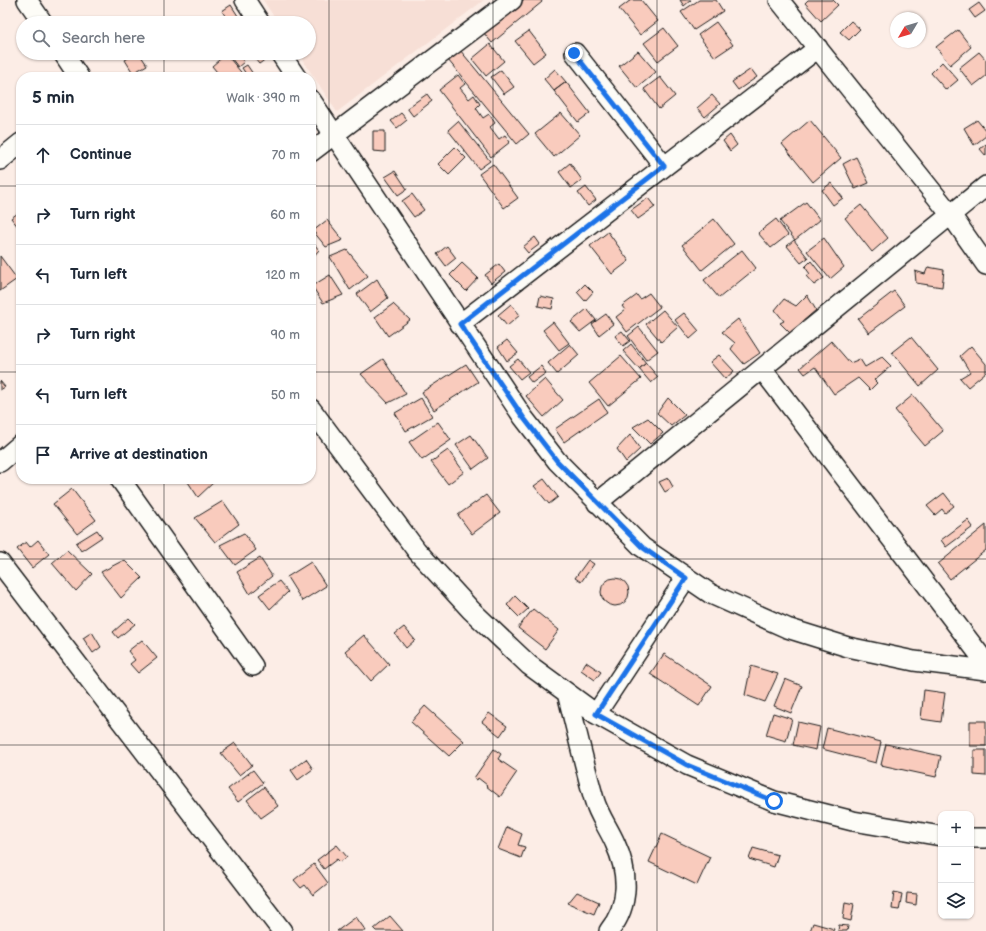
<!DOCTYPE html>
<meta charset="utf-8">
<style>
body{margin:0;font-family:"Balsamiq Sans",sans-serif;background:#f6f6f7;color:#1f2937}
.controls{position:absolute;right:12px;bottom:12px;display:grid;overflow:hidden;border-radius:8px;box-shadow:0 1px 3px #0004}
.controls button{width:36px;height:36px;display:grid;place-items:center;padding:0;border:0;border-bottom:1px solid #e0e1e3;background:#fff;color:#1f2937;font:20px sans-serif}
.compass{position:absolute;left:890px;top:12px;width:36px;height:36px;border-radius:50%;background:#fff;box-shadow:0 1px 3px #0004;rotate:232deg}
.stop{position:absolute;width:12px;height:12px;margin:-9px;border:3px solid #1a73e8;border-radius:50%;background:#fff}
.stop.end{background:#1a73e8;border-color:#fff;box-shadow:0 1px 4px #0008}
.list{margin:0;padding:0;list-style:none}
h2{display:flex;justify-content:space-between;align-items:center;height:52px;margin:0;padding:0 16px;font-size:17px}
h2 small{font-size:13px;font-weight:400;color:#747a83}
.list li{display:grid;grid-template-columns:26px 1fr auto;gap:12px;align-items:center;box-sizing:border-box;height:60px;padding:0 16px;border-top:1px solid #e0e1e3}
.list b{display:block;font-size:15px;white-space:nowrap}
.list em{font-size:13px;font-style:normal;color:#747a83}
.icon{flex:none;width:22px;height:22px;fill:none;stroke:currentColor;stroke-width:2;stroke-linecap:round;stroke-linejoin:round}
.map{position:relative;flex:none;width:986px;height:931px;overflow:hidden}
.search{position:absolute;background:#fff;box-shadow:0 1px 3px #0004;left:16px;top:16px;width:300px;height:44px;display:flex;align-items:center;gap:10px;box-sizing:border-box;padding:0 14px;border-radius:22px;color:#747a83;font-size:15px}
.panel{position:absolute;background:#fff;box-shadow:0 1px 3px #0004;left:16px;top:72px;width:300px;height:412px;border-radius:16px}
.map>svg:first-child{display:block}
.built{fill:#f7dfd6}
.building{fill:#f9cbbd;stroke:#1c1c1c}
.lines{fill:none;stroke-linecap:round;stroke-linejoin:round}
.minor-casing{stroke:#1c1c1c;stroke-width:22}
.minor{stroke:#fdfcf7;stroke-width:19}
.route{stroke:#1a73e8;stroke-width:5}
.grid{fill:none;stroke:#1c1c1c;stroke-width:1;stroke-opacity:0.55}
</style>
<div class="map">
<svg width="986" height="931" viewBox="0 0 986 931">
<rect width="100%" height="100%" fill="#fcede6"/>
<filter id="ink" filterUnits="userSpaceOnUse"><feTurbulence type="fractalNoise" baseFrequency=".025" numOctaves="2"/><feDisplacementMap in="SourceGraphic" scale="8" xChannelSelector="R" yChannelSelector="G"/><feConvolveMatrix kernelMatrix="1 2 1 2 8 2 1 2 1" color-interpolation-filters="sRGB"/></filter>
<g filter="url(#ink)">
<path class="built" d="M263 0H484L337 112 298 53H309V23H278Z"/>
<path class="building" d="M522 0H541L542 2 492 43 483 32Z
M631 0H641L658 21 640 35 619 9Z
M680 0H691L684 6Z
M699 0H716L723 11 694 30 681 12Z
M808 0H833L838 5 821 21 805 3Z
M979 3 985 11 975 18 969 10Z
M231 5 240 19 234 23H230L222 11Z
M851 21 860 29 849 40 840 32Z
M716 22 733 45 715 57 698 35Z
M664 28 678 46 658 61 644 43Z
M958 30 971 47 950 65 936 47Z
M529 31 546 53 533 63 515 41Z
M490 44 504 61 486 76 472 59Z
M460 50 529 134 517 144 448 60Z
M638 51 656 72 637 88 619 66Z
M979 52 986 60V76L973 86 959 68Z
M136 53H139L147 65 133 73 125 60Z
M237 53 244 62 238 67 228 54Z
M250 53H261L266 59 259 64Z
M226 54 245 77H221L212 66Z
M942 62 958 80 946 90 931 73Z
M247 65 255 77H248L242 68Z
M555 69 566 82 554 91 544 79Z
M751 69 757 77 738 90 732 82Z
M501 70 514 87 504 94 491 77Z
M458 75 465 84 460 88 469 99 474 95 480 104 476 108 483 118 489 114 495 123 490 127 499 139 505 135 510 142 491 157 439 90Z
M660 77 675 96 659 109 644 89Z
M566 82 590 113 578 122 554 91Z
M427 94 432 101 413 116 407 108Z
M712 95 720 104 705 117 697 108Z
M401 113 407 120 397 128 391 121Z
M561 113 580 135 554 157 535 134Z
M810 120 841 158 813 182 782 144Z
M977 120 986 131V136L974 145 964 128Z
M458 121 490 161 479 169 448 130Z
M373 131H385V152L373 151Z
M730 135 737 145 730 151 723 141Z
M986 144V156L980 149Z
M455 147 466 158 449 175 438 164Z
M856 157 869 183 855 189 843 164Z
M570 163 582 180 571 188 559 172Z
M493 164 518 198 504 208 479 174Z
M395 171 407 189 398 195 385 177Z
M831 183 843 198 833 205 822 190Z
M586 187 596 200 588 206 578 193Z
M412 194 424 210 414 217 402 201Z
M648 198 655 207 638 219 631 210Z
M806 202 820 220 795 240 780 221Z
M861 205 888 238 872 252 845 218Z
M21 211V225L19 228 11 218Z
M714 219 734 244 702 270 682 245Z
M776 219 788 235 771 248 758 233Z
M327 220 343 240 326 247 313 231Z
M608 232 629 261 612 274 590 246Z
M535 237 540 244 528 253 523 247Z
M824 238 844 267 830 279 807 251Z
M311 240 319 250 311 259Z
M794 240 808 258 801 263 787 246Z
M447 246 456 258 446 266 437 254Z
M347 250 368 276 350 290 330 257Z
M742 250 756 268 719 298 704 280Z
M0 256 17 279 0 291Z
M811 261 824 278 814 285 806 276 810 274 805 267Z
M462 263 478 278 466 291 450 275Z
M499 264 505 272 491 283 485 275Z
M928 267 944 270 942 287 916 283 915 271 925 274Z
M330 275 343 295 323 303 312 286Z
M377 279 388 298 370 312 357 294Z
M585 284 593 292 585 301 577 292Z
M894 291 905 306 869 333 858 319Z
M649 293 660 307 627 332 616 317 625 310 622 306 637 295 640 299Z
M807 295 816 310 801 323 803 329 794 337 780 323 784 321 775 310 784 299 796 306Z
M540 296 554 299 552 309 538 306Z
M393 304 410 320 388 336 375 317Z
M511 304 520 315 507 326 498 315Z
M587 309 596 320 580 332 571 322Z
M663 310 678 327 661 342 646 324Z
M684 313 699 331 690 339 675 320Z
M606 314 613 324 599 335 592 324Z
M738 319 760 353 744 364 731 349 735 343 722 332Z
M553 322 569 343 559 350 543 330Z
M639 327 658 351 646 360 628 336Z
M622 331 630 341 623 346 615 336Z
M911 337 938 370 920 386 892 352Z
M507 340 518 353 507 361 498 347Z
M831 341 850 363 860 359 865 367 882 357 891 366 874 380 877 383 870 390 858 378 834 394 815 367 805 374 800 368Z
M570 344 579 355 557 374 548 363Z
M631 344 646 363 639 369 623 351Z
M971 346 986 364V372L968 387 960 378 970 372 960 356Z
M719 355 734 371 725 379 710 362Z
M621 356 641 379 608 406 589 383Z
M383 359 406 394 388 403 361 374Z
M518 359 529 372 520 379 509 366Z
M646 363 658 377 651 383 639 369Z
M466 364 478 382 434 410 422 392Z
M541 366 546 373 532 383 527 377Z
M545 379 563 400 544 417 526 396Z
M0 381 5 387 0 390Z
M913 395 943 431 925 446 895 410Z
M421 398 432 416 406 431 395 413Z
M668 398 685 415 671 426 657 413Z
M599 399 607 412 564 442 555 429Z
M648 418 663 433 650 444 633 427Z
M438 422 451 440 422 460 409 442Z
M471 435 488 458 473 469 456 445Z
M630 435 640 449 626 462 617 449Z
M448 450 464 472 448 484 431 462Z
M668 478 673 487 665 492 659 482Z
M193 479H214L215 481 198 497 188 482Z
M544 479 558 497 549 504 534 486Z
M72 489 96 520 77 534 53 504Z
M944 493 954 506 945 513 942 509 935 515 927 506Z
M486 495 500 513 472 534 458 515Z
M223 501 239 524 215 542 195 518Z
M968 520 973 527 946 547 941 540Z
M986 525V550L950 579 938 564Z
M97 530 102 537 81 551 76 543Z
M244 533 256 550 235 565 220 545Z
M38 540 49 554 32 568 17 549 26 542 30 547Z
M67 550 92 574 76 591 52 563Z
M260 558 272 576 250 594 237 572Z
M124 560 142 578 121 598 101 572Z
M588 560 594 564 581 582 575 578Z
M311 562 326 586 302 601 287 577Z
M601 592a14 14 0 1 1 28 0a14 14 0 1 1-28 0Z
M279 581 288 592 270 609 259 595Z
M515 596 528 609 519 617 507 605Z
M533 609 559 630 545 649 518 628Z
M129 618 135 624 118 638 113 632Z
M404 627 415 640 406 648 395 634Z
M92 632 101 647 93 653 83 638Z
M364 635 389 664 371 681 345 651Z
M142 640 157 658 138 673 130 664 135 660 128 651Z
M664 654 712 686 699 706 650 674Z
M586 662 601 672 595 680 581 670Z
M751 666 778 674 765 702 745 695Z
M785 679 802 686 791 713 774 706Z
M924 690 945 693 941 722 921 719Z
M425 706 464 741 449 756 411 722Z
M489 713 507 726 500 736 482 722Z
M773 713 792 719 786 741 766 735Z
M970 721H986V746H970Z
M798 722 820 727 816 750 793 745Z
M827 728 881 742 876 763 822 749Z
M235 743 252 765 239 775 221 753Z
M886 744 941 756 936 777 881 765Z
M494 749 501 754 498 759 517 772 500 797 486 786 487 785 478 778 477 780 474 778Z
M974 750H986V776L974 775Z
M306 759 313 769 298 780 291 770Z
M253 770 263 783 238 802 228 789Z
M264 787 278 806 261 818 247 800Z
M507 827 522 834 518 845 525 847 521 858 498 849Z
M662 834 710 857 697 885 649 862Z
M337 845 347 857 340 862 337 859 324 869 317 860Z
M753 848 778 855 774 867 749 859Z
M314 864 328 883 313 895 305 885 301 888 294 880Z
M577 892 599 902 594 914 568 903Z
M894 892 902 894 899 910 892 909Z
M907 893 917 894 916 905 906 903Z
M845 902 854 904 851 921 843 919Z
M390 916 403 931H376L374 929Z
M356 917 366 931H337Z
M813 923 834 929 833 931H810Z
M839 925 848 926 847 931H838Z"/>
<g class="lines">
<g class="minor-casing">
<path id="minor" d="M27 0 43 23
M245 0 260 23
M779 0 951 215 986 265
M63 53 79 77
M280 53 296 77
M575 53 664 166
M311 100 523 417 557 461 642 547 711 594 787 628 848 647 914 661 986 670
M311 152 512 0
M0 160 21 143
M460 324 818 48
M762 369 986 663
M311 409 417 551 471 610 529 665 596 714 687 765 774 801 853 821 941 836
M0 462 21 444
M120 479 253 666
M597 503 986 186
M0 563 282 931
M567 693C576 728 584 764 594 799 598 814 609 829 615 843 629 873 630 905 609 931
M596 714 686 578
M971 838H986"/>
</g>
<use href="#minor" class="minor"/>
</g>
</g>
<g class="lines" filter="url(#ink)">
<path class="route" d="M574 53 664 166 460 324 523 417 557 461 642 547 686 578 596 714 687 765 774 801"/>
</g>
<path class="grid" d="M164 0V23M329 0V931M493 0V931M657 0V931M822 0V931M164 53V77M0 186H21M311 186H986M0 372H21M311 372H986M164 479V931M0 559H986M0 745H986"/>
</svg>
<div class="controls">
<button>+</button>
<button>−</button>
<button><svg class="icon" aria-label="layers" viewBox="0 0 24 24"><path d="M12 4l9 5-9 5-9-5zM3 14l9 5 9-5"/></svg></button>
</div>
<svg class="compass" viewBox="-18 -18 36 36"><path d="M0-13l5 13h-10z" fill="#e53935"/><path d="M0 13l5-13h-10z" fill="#747a83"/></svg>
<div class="stop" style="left:774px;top:801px"></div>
<div class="stop end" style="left:574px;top:53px"></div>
<div class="search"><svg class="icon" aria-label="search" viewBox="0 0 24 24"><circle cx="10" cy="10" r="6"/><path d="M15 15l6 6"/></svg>Search here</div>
<section class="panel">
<h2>5 min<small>Walk · 390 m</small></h2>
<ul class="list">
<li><svg class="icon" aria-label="ahead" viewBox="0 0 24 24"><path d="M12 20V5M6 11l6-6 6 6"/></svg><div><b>Continue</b></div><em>70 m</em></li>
<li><svg class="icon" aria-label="right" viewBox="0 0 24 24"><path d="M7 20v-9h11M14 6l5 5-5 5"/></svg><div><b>Turn right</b></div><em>60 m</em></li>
<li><svg class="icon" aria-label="left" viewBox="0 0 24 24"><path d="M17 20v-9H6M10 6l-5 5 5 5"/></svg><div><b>Turn left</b></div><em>120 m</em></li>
<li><svg class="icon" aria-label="right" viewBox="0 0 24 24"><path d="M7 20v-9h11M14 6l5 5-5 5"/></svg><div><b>Turn right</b></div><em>90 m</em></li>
<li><svg class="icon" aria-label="left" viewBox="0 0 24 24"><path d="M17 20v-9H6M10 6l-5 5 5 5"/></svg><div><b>Turn left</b></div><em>50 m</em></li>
<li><svg class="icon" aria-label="arrive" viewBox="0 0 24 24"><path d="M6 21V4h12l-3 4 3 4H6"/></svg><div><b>Arrive at destination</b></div></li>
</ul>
</section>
</div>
